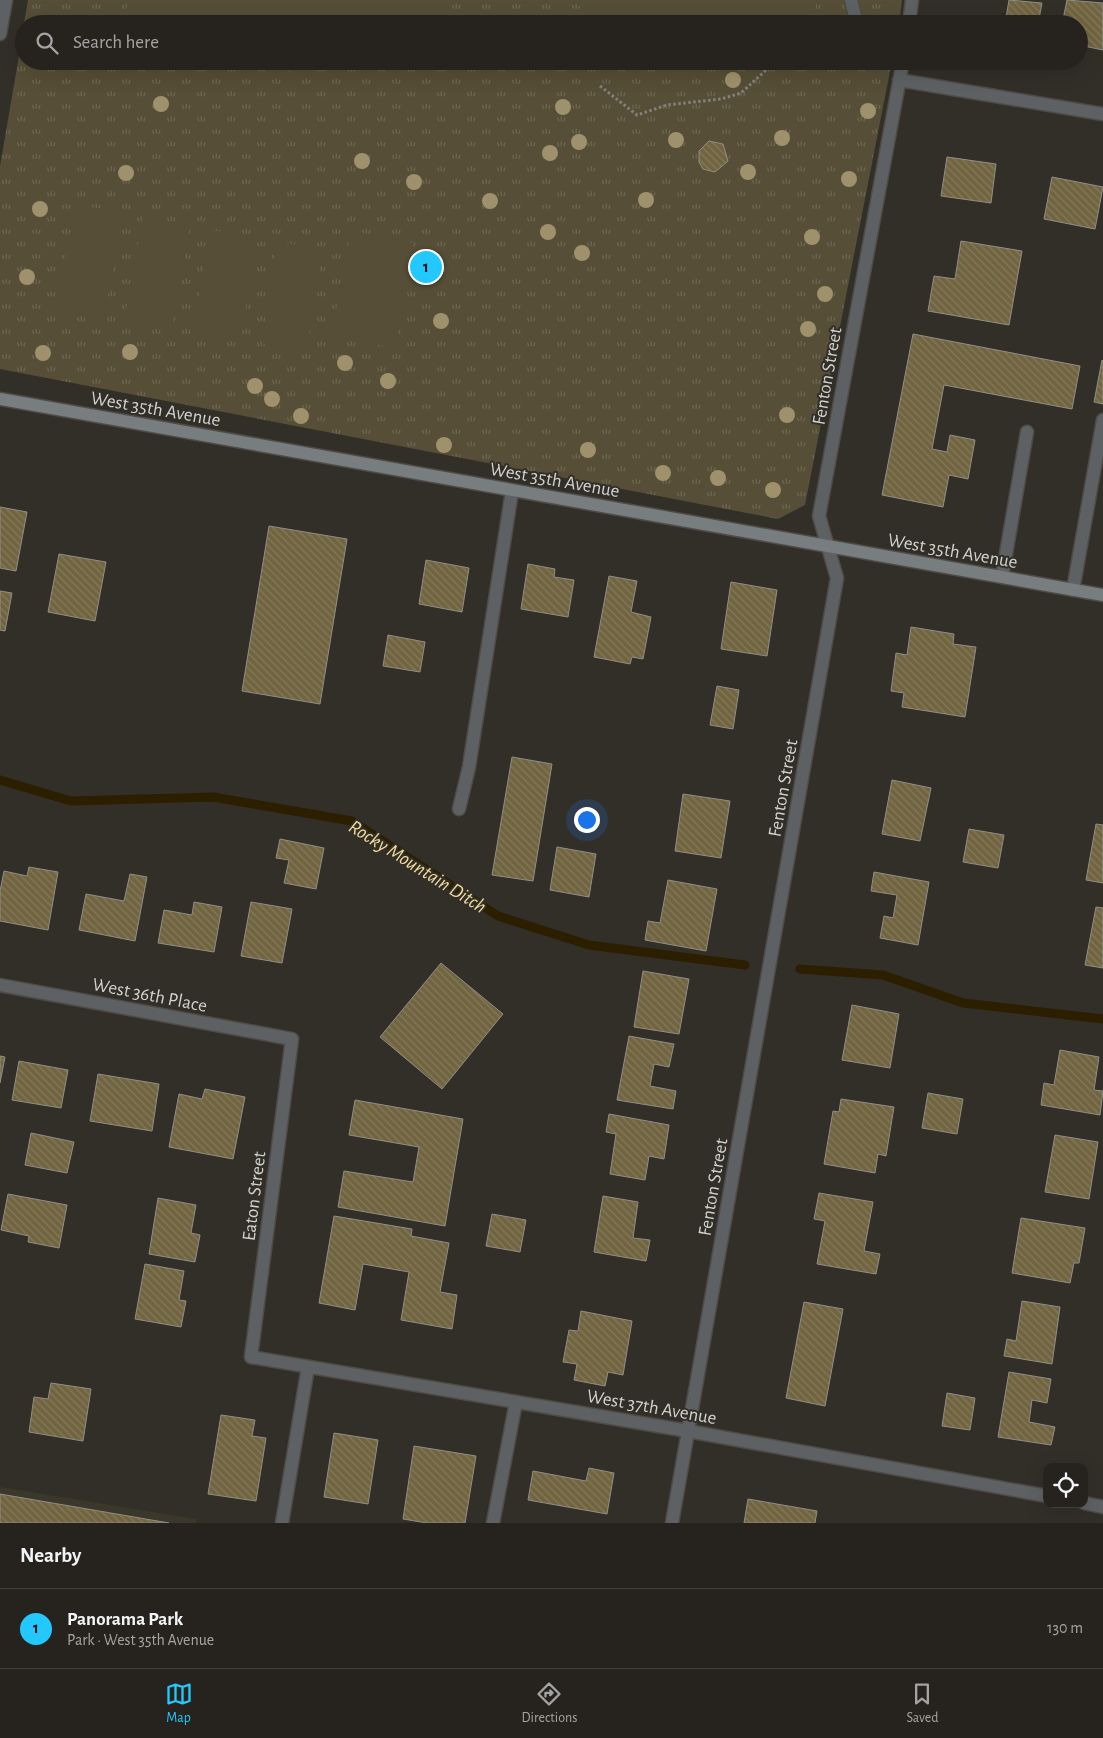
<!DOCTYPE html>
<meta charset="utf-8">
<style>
body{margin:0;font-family:"Alegreya Sans",sans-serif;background:#2e2b28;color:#f1f3f6}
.controls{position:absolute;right:15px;bottom:15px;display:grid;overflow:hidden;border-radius:10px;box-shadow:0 5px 20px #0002}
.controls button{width:45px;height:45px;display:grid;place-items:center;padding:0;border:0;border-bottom:1px solid #42403d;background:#26231f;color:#f1f3f6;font:25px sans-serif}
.you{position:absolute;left:586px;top:819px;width:18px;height:18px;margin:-12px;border:4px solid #fff;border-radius:50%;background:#1a73e8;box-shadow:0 0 0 8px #1a73e833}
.badge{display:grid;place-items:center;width:32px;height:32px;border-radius:50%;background:#23c9fe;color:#111;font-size:16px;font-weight:700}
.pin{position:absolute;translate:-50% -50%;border:2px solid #fff;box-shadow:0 1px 5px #0006}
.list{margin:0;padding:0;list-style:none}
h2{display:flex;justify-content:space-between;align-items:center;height:65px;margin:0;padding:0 20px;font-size:21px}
h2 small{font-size:16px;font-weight:400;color:#a4a4a4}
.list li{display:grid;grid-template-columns:32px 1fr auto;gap:15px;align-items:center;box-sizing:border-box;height:80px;padding:0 20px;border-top:1px solid #42403d}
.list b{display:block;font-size:19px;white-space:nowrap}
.list p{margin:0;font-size:16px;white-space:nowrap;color:#a4a4a4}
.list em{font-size:16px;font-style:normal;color:#a4a4a4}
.icon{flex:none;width:28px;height:28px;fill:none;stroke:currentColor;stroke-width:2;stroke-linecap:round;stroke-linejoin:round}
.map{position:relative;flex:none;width:1103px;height:1523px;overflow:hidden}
.search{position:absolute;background:#26231f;box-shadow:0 5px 20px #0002;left:15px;right:15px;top:15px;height:55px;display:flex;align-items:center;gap:12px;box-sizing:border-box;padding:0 18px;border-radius:28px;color:#a4a4a4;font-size:19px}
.sheet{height:145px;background:#26231f}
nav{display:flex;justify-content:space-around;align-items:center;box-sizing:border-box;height:70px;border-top:1px solid #42403d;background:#26231f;font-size:14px;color:#a4a4a4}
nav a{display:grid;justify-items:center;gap:2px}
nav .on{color:#23c9fe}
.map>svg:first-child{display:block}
.built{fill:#3b372b}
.park{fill:url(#park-tufts)}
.garden{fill:#564e36}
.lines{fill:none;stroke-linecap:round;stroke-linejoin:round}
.stream{stroke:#2b1f00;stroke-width:9}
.building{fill:url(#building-back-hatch);stroke:#908e87}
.lane-casing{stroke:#4f4c47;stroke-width:15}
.street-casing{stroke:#4f4c47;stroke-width:15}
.secondary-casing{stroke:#4f4c47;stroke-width:15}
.path{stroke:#83817c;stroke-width:3;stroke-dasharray:2.5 2.5;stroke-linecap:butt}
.lane{stroke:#5e6163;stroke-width:12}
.street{stroke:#5e6163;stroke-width:12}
.secondary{stroke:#787d80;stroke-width:12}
.tree{fill:#9f916c}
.labels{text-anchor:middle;stroke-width:4;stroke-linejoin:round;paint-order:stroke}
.street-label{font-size:19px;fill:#d3d2ce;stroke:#322f29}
.water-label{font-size:20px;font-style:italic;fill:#f2db9c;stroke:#322f29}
</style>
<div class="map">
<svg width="1103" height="1523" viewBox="0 0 1103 1523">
<defs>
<pattern id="park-tufts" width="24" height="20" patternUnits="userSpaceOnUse" patternTransform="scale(1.25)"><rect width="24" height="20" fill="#564e36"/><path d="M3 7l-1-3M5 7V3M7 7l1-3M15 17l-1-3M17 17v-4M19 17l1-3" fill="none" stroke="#6d6752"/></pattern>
<pattern id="building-back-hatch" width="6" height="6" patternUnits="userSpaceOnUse" patternTransform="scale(1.25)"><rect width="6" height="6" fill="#716440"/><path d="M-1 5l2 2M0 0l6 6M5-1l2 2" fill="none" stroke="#84795a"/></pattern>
</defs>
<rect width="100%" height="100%" fill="#322f29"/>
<path class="built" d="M0 1487 196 1519V1523H0Z"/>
<path class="park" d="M28 0H902L899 24H24Z
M24 27V61H892L805 505 778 519 0 369V166Z"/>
<path class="garden" d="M128 0H445L444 7 405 24H123Z
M572 0H817L813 21 806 24H602Z
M243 61H318L295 72Z
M650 61H720L675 81Z
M76 204 122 213 104 317 56 309Z
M143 217 190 226 172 328 124 320Z
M211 230 258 238 240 341 192 332Z
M351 231 413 243 395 348 331 336Z
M277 241 323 250 306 352 262 344Z"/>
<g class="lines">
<path class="stream" d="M0 780 71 801 213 797 352 821 498 916 589 945 745 965
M800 969 883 975 963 1003 1103 1019"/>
</g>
<path class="building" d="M1009 0 1042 3 1038 24H1005Z
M1067 0 1103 3V50L1079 45V24H1062Z
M709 141 723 144 728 161 715 172 703 169 699 162V151Z
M947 157 996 164 991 203 941 196Z
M1052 177 1103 187 1095 229 1044 219Z
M961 241 1022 251 1009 325 928 311 934 276 955 279Z
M913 334 1080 366 1072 409 944 385 932 449 947 452 950 435 975 440 968 479 949 475 943 507 882 495Z
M1102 360 1103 361V404L1094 402Z
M0 507 27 512 16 571 0 568Z
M269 526 347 539 320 704 242 691Z
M59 554 106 562 95 621 48 612Z
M426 560 469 568 462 612 419 604Z
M528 564 555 569 554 577 574 580 568 617 521 609Z
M609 576 637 581 631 612 651 617 643 659 632 657 630 664 594 657Z
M731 582 777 590 767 656 721 649Z
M0 591 12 593 5 631 0 630Z
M911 627 954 634 953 644 976 647 965 717 902 707 904 693 891 691 896 653 907 655Z
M388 635 425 642 420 672 383 666Z
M717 686 739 690 733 729 710 725Z
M512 757 552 764 533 881 492 875Z
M892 780 931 788 920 841 882 834Z
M683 794 730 801 721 858 675 851Z
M1096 824 1103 825V883L1086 880Z
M969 829 1004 835 998 868 963 862Z
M280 839 324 848 316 889 284 883 289 860 276 858Z
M557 847 596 854 589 897 550 890Z
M29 867 58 872 48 930 0 921V891L4 871 27 876Z
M874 872 929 882 918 945 880 938 884 916 893 918 897 895 871 891Z
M130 874 147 877 135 941 79 930 86 894 124 901Z
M668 880 717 889 706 951 645 940 648 921 660 923Z
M194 902 222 907 214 952 158 943 164 910 192 915Z
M251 902 292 909 282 963 241 956Z
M1096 907 1103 908V968L1085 965Z
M441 963 503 1014 442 1089 380 1037Z
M643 971 689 979 679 1034 634 1027Z
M852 1005 899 1014 890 1068 842 1060Z
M629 1036 674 1044 669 1067 654 1064 650 1086 676 1091 673 1109 617 1100Z
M1060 1050 1099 1057 1094 1090 1103 1091 1100 1115 1041 1105 1044 1083 1054 1085Z
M0 1056 5 1057 0 1083Z
M19 1061 68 1070 61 1108 12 1100Z
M98 1074 159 1084 152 1131 90 1121Z
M205 1089 245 1097 233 1159 169 1147 179 1094 202 1099Z
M928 1093 963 1099 957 1134 922 1128Z
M841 1099 894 1107 886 1156 878 1154 875 1173 824 1164 833 1111 839 1112Z
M355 1100 463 1119 445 1226 338 1207 344 1171 413 1182 419 1147 349 1135Z
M609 1114 669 1125 664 1159 649 1156 645 1180 610 1174 616 1134 606 1132Z
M31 1133 74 1142 67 1173 25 1165Z
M1055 1135 1098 1142 1089 1199 1045 1192Z
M819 1193 873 1202 864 1251 880 1254 876 1274 817 1264 825 1221 814 1219Z
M8 1194 67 1205 59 1248 28 1242 29 1236 1 1230Z
M603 1196 638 1202 633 1238 650 1240 646 1261 594 1252Z
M158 1198 196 1205 191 1233 200 1235 195 1262 149 1254Z
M492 1214 526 1220 520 1252 486 1246Z
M334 1216 412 1229 411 1236 449 1243 440 1292 457 1295 452 1329 401 1320 409 1272 363 1264 355 1310 319 1303Z
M1021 1218 1085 1228 1079 1263H1074L1070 1283 1012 1273Z
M145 1264 184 1271 179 1300 186 1301 181 1327 135 1319Z
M1022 1301 1060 1307 1052 1364 1004 1356 1007 1339 1016 1341Z
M804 1302 843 1309 825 1406 786 1398Z
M581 1311 632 1321 623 1375 608 1372 605 1386 574 1380 577 1364 563 1362 569 1330 578 1331Z
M1009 1372 1051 1379 1047 1403 1032 1400 1029 1422 1055 1427 1051 1445 998 1437Z
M51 1383 91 1389 83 1441 29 1432 34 1397 48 1399Z
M947 1393 975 1398 970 1430 942 1426Z
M221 1415 255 1420 252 1436 266 1438 256 1501 208 1494Z
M334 1433 378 1440 368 1504 324 1497Z
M414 1446 476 1456 465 1523H427L403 1519Z
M589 1468 614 1473 607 1514 528 1500 533 1471 586 1481Z
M0 1494 169 1523H0Z
M748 1499 817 1511 815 1523H744Z"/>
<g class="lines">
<g class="lane-casing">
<path id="lane" d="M851 0 857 24
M1002 577 1027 432
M1073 590 1103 420
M459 809 469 767 512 491
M493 1523 516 1402"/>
</g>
<g class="street-casing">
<path id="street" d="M909 24 912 0
M0 34 6 0
M899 80 1103 114
M0 985 292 1039 251 1357 688 1431 1047 1496
M1084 1503 1103 1507
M282 1523 308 1367
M672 1523 837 578 819 516 903 61"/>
</g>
<g class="secondary-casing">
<path id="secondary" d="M0 399 1103 595"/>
</g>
<path class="path" d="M819 24 829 19
M600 86 637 115 667 105 721 99 741 93 776 61"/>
<use href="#lane" class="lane"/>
<use href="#street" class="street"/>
<use href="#secondary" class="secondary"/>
</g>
<g class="tree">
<circle cx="733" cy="80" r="8"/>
<circle cx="161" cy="104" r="8"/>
<circle cx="563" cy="107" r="8"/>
<circle cx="868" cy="111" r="8"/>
<circle cx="782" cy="138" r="8"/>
<circle cx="676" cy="140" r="8"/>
<circle cx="579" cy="142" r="8"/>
<circle cx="550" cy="153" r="8"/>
<circle cx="362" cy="161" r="8"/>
<circle cx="748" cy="172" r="8"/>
<circle cx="126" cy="173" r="8"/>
<circle cx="849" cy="179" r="8"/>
<circle cx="414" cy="182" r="8"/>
<circle cx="646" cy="200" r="8"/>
<circle cx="490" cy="201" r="8"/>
<circle cx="40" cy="209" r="8"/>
<circle cx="548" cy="232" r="8"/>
<circle cx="812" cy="237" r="8"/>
<circle cx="582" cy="253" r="8"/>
<circle cx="27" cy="277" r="8"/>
<circle cx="825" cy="294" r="8"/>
<circle cx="441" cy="321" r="8"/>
<circle cx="808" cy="329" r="8"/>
<circle cx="130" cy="352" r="8"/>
<circle cx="43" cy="353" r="8"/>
<circle cx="345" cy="363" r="8"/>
<circle cx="388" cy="381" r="8"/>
<circle cx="255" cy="386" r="8"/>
<circle cx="272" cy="399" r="8"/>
<circle cx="787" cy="415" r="8"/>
<circle cx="301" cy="416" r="8"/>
<circle cx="444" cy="445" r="8"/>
<circle cx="588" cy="450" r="8"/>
<circle cx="663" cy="473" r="8"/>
<circle cx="718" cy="478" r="8"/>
<circle cx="773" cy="490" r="8"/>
</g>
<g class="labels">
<g class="street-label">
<text transform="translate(826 376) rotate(-80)" y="7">Fenton Street</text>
<text transform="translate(156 408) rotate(10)" y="7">West 35th Avenue</text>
<text transform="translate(555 479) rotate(10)" y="7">West 35th Avenue</text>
<text transform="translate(953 550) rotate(10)" y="7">West 35th Avenue</text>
<text transform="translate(782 788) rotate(-80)" y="7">Fenton Street</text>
<text transform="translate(150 994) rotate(11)" y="7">West 36th Place</text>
<text transform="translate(712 1187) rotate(-80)" y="7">Fenton Street</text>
<text transform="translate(253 1196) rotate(-83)" y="7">Eaton Street</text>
<text transform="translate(652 1406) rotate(10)" y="7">West 37th Avenue</text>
</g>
<g class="water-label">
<text transform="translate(418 866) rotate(32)" y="7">Rocky Mountain Ditch</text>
</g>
</g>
</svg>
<div class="controls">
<button><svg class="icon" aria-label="locate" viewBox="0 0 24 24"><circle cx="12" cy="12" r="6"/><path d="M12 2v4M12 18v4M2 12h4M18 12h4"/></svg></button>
</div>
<div class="you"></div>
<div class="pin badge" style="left:426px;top:267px">1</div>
<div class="search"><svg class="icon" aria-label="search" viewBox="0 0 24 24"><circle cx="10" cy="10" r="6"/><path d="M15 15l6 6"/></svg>Search here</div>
</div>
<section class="sheet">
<h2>Nearby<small></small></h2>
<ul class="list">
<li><span class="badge">1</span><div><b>Panorama Park</b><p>Park · West 35th Avenue</p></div><em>130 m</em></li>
</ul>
</section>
<nav>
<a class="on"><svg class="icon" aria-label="map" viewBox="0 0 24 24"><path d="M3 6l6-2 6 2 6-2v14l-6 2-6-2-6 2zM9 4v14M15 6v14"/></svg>Map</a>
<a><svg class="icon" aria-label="directions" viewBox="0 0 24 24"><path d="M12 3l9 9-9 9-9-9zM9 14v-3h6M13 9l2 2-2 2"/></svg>Directions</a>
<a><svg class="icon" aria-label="saved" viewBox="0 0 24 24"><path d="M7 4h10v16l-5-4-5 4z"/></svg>Saved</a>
</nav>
